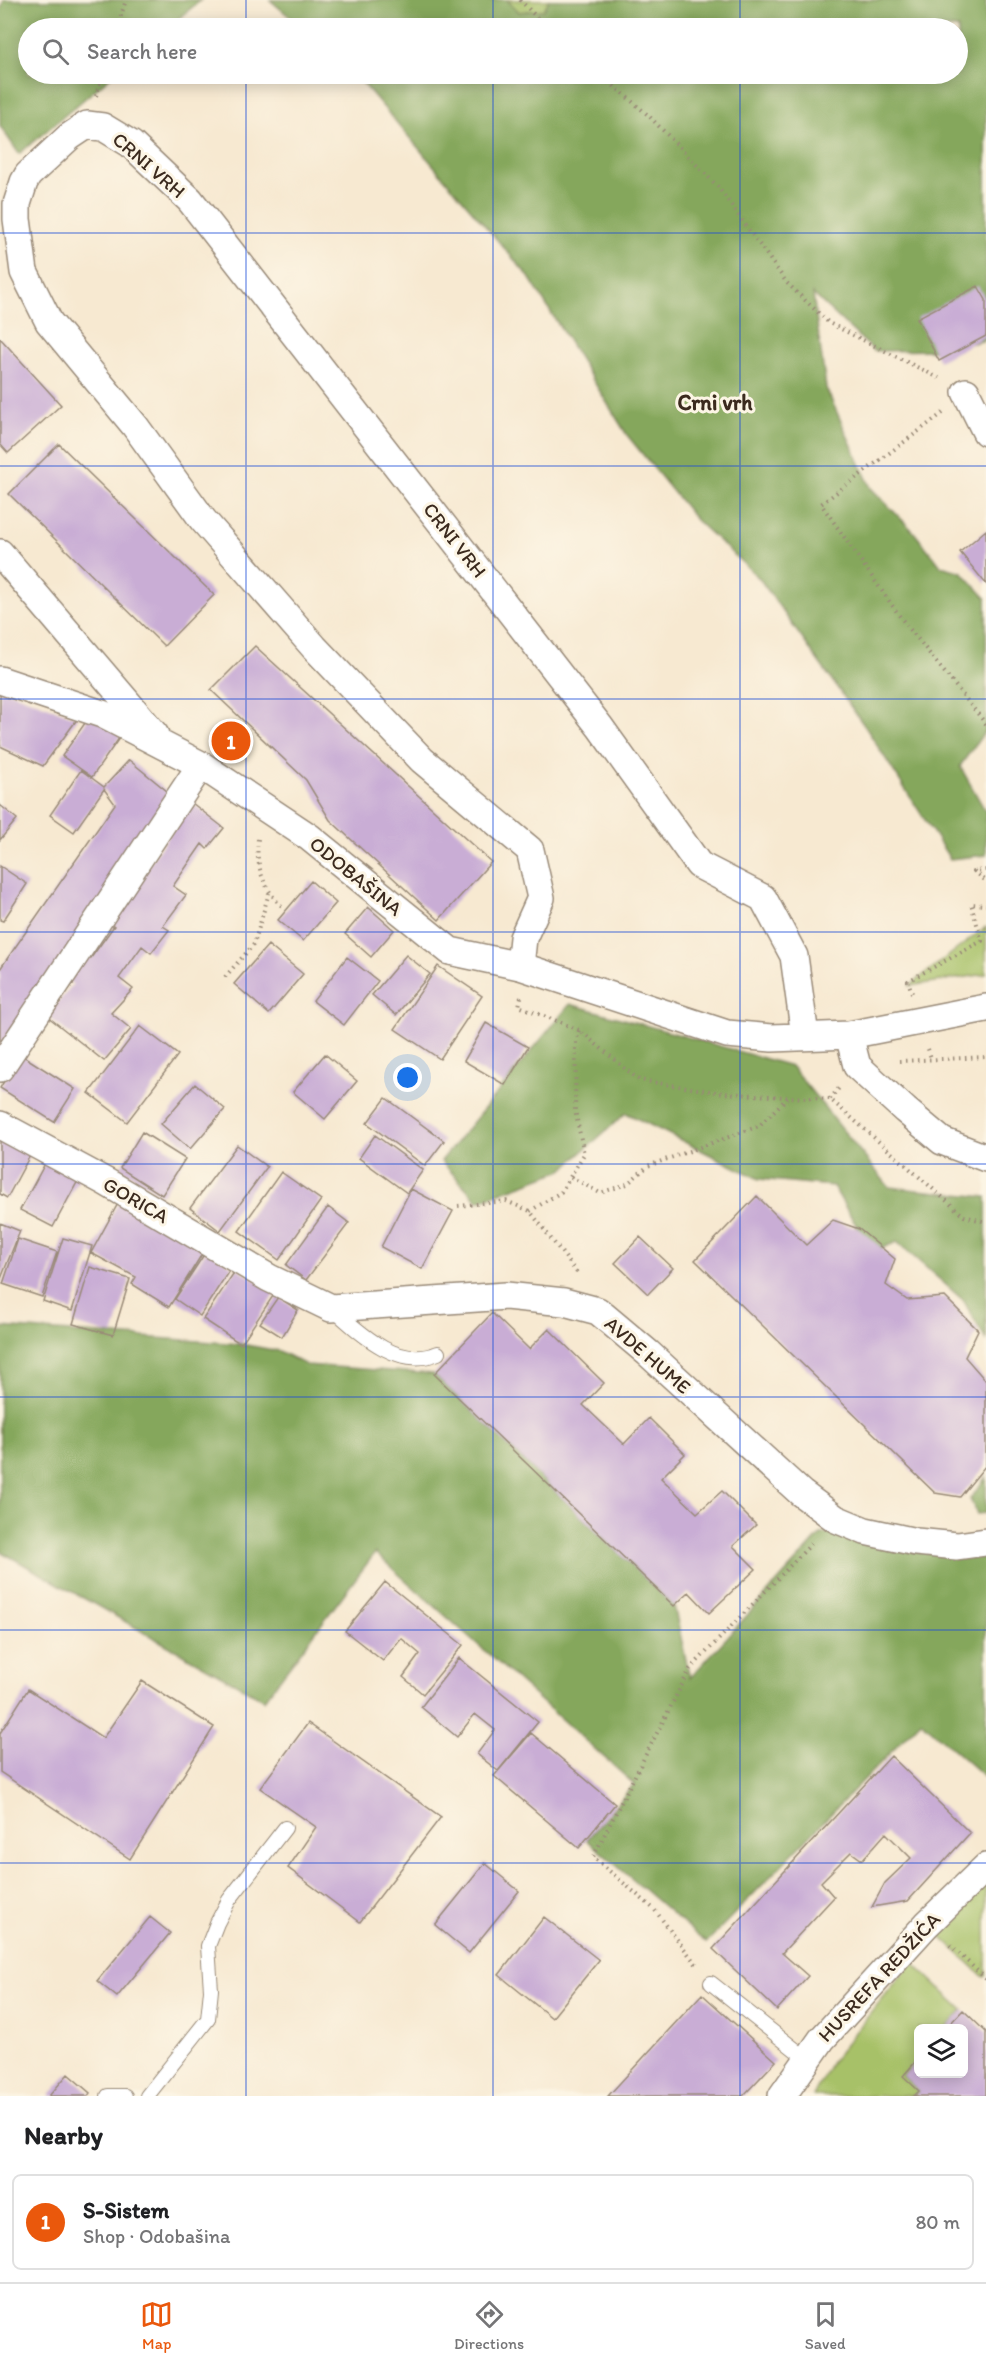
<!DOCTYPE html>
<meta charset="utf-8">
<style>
body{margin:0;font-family:Itim,sans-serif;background:#f6f6f6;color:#202124}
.controls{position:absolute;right:18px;bottom:18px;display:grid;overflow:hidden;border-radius:9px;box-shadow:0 3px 15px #0003}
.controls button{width:54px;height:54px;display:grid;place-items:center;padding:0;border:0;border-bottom:2px solid #e0e0e0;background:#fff;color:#202124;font:30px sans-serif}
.you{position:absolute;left:408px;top:1078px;width:21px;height:21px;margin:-15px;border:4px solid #fff;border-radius:50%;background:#1a73e8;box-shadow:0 0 0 9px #1a73e833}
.badge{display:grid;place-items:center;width:39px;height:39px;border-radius:50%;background:#ea580c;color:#fff;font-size:20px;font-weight:700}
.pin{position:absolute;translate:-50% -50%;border:3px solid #fff;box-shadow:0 2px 6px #0006}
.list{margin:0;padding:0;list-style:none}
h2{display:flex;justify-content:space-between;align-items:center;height:78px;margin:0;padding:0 24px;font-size:26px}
h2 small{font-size:20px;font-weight:400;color:#757577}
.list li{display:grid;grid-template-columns:39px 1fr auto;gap:18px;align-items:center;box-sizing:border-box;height:96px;margin:0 12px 12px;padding:0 12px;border:2px solid #e0e0e0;border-radius:9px}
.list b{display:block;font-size:22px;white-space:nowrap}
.list p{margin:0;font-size:20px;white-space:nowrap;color:#757577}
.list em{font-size:20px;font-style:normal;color:#757577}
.icon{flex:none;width:33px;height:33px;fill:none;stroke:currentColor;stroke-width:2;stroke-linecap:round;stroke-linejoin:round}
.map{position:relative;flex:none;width:986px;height:2096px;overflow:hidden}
.search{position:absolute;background:#fff;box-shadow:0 3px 15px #0003;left:18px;right:18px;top:18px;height:66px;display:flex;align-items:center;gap:15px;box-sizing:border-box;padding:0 21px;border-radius:33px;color:#757577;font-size:22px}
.sheet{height:186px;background:#fff}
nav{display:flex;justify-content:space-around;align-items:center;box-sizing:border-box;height:84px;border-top:2px solid #e0e0e0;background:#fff;font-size:16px;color:#757577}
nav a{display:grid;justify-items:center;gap:3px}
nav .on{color:#ea580c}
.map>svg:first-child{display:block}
.green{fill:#a7c167;stroke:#717642;stroke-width:1.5}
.forest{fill:#85a75c;stroke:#60683d;stroke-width:1.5}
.building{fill:#c9add5}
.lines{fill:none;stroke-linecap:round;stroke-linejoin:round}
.lane-casing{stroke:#998a78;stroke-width:16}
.street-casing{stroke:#998a78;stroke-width:30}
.path{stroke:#998a78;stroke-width:4;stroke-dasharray:1.5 4.5;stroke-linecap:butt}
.lane{stroke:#fff;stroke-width:14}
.street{stroke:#fff;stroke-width:27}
.grid{fill:none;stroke:#1d4ed8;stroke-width:1.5;stroke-opacity:0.55}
.labels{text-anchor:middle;stroke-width:6;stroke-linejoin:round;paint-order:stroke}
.street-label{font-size:20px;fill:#3b2a1e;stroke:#fcf5e5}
.quarter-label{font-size:22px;font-weight:bold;fill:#3b2a1e;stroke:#fcf5e5}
</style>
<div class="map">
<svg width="986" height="2096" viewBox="0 0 986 2096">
<rect width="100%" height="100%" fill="#fcf5e5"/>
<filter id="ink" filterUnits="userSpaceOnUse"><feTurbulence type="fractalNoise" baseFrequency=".0167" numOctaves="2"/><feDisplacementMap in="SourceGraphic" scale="12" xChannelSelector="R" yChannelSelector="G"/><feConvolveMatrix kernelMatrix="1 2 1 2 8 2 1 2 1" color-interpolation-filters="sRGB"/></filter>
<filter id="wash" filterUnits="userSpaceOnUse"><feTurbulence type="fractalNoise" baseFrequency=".008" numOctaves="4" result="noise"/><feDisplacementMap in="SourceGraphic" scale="24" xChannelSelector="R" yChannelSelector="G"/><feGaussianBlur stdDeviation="1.35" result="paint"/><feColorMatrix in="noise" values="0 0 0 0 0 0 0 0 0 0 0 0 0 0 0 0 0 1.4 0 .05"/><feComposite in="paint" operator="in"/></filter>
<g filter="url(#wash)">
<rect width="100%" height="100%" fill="#f7e9d1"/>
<path class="green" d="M507 0H549L544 10 519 12Z
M986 927V974L909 986Z
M986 1867V1976L984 1977 927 1924Z
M912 1962 963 2010 946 2028H918V2059L903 2076 919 2091 914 2096H813L831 2062Z"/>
<path class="forest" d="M4 0H201L167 28H28V74H114L19 154 0 126V11Z
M270 0H507L519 12 544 10 549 0H986V340L942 350 874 351 813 294 826 388 871 488 913 531 941 566 962 572 986 598V730L960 766 986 812V855L950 859 866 728 759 578 696 520 627 435 529 277 355 74H958V28H303Z
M570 1004 791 1066 889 1187 986 1197V1340L963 1300 897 1242 872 1252 833 1186 759 1179 626 1113 562 1170 478 1201 441 1161Z
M0 1327 241 1344 279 1351 306 1365 434 1374 674 1606 690 1678 821 1534 877 1526 986 1548V1778L921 1721 706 1943 587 1840 634 1784 375 1553 264 1700 0 1551Z
M986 1477V1513L977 1514 970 1499Z"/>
<g id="blocks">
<path class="building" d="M978 286 986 300V336L939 361 917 318Z
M0 338 61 405 8 453 0 444Z
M59 444 214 595 164 646 9 494Z
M986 530V584L960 552Z
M255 646 491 862 439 920 330 820 306 780 211 690Z
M0 688 78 718 43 766 0 746Z
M92 713 122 734 92 777 62 756Z
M129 760 173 796 0 1050V969L115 804 104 789 74 832 50 815 81 770 104 787Z
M192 803 224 828 207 849 202 844 173 886 186 895 163 926 169 930 151 953 142 946 119 978 133 989 111 1013 131 1029 104 1061 47 1016 73 984 67 980 86 954 91 958 114 926 108 922Z
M0 805 17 819 0 840Z
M0 866 27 884 3 921 0 920Z
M311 881 336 903 303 941 278 920Z
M368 907 394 930 371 957 345 934Z
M268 945 303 974 269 1014 234 984Z
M406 955 430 974 396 1015 372 995Z
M347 957 378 981 344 1025 313 1001Z
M438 966 482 996 440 1059 395 1029Z
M486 1023 528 1047 505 1085 464 1061Z
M140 1026 178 1055 127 1122 89 1093Z
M20 1054 75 1089 54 1122 0 1088Z
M325 1054 357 1081 325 1119 293 1092Z
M195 1084 225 1109 190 1149 161 1124Z
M386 1098 444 1141 425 1166 367 1123Z
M0 1129 34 1148 7 1198 0 1194Z
M142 1132 185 1159 162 1195 120 1168Z
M375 1135 423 1170 407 1193 359 1158Z
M237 1145 267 1167 220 1231 190 1208Z
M48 1158 81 1175 53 1227 20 1210Z
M281 1172 321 1200 279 1260 239 1231Z
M411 1189 453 1211 422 1269 381 1247Z
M757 1196 806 1245 833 1220 859 1229 895 1259 886 1285 907 1300 945 1297 978 1330 965 1357 986 1381V1465L960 1497 935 1493 695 1260Z
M121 1198 207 1246 169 1307 132 1284 136 1277 91 1253Z
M328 1207 349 1223 306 1280 286 1265Z
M0 1223 20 1231 0 1281Z
M640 1237 673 1268 648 1294 615 1263Z
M63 1238 92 1246 72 1311 43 1301Z
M18 1239 57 1252 42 1297 3 1284Z
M207 1250 232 1266 200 1316 175 1299Z
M90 1267 130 1279 113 1335 73 1324Z
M237 1268 275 1293 241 1344 203 1319Z
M278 1297 298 1310 282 1337 260 1323Z
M492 1313 529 1349 549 1329 604 1383 583 1405 624 1444 649 1418 685 1454 661 1478 697 1513 722 1491 756 1525 733 1546 756 1569 709 1613 689 1592 674 1606 434 1374Z
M385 1582 463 1645 423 1694 403 1677 420 1654 401 1638 383 1661 345 1631Z
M459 1658 538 1722 498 1771 477 1754 495 1730 475 1714 457 1737 421 1707Z
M142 1681 214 1727 130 1859 0 1772V1733L28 1689 103 1738Z
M308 1723 441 1817 360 1922 288 1868 316 1827 260 1788Z
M531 1733 615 1804 579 1848 494 1776Z
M891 1756 970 1833 908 1901 872 1907 885 1883 911 1858 886 1833 862 1860 851 1852 821 1882 834 1897 782 1953 808 1976 777 2010 713 1949Z
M485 1863 519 1891 469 1953 435 1925Z
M150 1917 170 1933 117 1997 97 1981Z
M544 1917 599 1960 552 2018 499 1975Z
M702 1994 776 2061 743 2096H608Z
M963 2010 986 2032V2096H914L919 2091 903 2076 918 2059V2074H964V2028H946Z
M68 2074 90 2093 88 2096H49Z"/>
</g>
</g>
<g filter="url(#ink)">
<use href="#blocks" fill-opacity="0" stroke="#998a78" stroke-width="1.5"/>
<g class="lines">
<g class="lane-casing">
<path id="lane" d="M333 1309C361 1334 398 1370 438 1353
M711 1983 807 2059
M108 2096H125
M147 2096 208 2019 211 1990 208 1946 217 1923 229 1900 285 1828"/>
</g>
<g class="street-casing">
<path id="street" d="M966 392 986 432
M0 553 155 735
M0 680 102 714 201 765 309 837 450 951 520 966 727 1034 772 1038 849 1035 986 1008
M520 966 523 938 541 898 530 850 422 760 314 647 203 520 135 426 49 322 24 272 17 219V204L24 182 28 175 69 137 87 125 103 127 131 144 190 200 600 727 699 865 763 898 794 956 805 1036
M849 1035 857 1066 905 1110 942 1141 986 1158
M0 1068 201 765
M0 1125 106 1182 269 1278 331 1308 506 1296 564 1302 598 1311 648 1353 801 1493 836 1519 865 1531 916 1542 957 1546 986 1542
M782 2096 822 2039 927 1924 986 1867"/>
</g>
<path class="path" d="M520 0 547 28
M117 28 126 0
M600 74 648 115 718 187 787 283 829 323 939 378
M96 96 103 74
M943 413 821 504 901 618 986 724
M258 839C255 865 264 891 284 908
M986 870 974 871 986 881
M225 977 254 944 269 893
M912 993 908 981 982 941 971 904 986 905
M521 997 519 1006 579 1030 639 1080 723 1093 787 1097
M928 1049 931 1058
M899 1061 986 1057
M830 1099 839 1088
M571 1177 600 1193 627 1184 648 1166 759 1126 788 1097 830 1099 964 1216 986 1222
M458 1206 506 1201 530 1211 578 1274
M530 1211 561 1192 584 1154 575 1110 576 1042 579 1030
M950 1945 986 1979
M696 1964 654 1909 593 1857 690 1669 814 1541"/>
<use href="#lane" class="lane"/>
<use href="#street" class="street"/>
</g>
</g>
<path class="grid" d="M246 0V28M493 0V28M740 0V28M246 74V2096M493 74V2096M740 74V2096M0 233H986M0 466H986M0 699H986M0 932H986M0 1164H986M0 1397H986M0 1630H986M0 1863H986"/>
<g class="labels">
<g class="street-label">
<text transform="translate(149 165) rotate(41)" y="7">CRNI VRH</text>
<text transform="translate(455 540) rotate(52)" y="7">CRNI VRH</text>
<text transform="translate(356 876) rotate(39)" y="7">ODOBAŠINA</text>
<text transform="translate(136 1200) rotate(30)" y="7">GORICA</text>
<text transform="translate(648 1355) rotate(41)" y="7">AVDE HUME</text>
<text transform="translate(879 1977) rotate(-47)" y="7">HUSREFA REDŽIĆA</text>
</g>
<g class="quarter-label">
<text x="715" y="410">Crni vrh</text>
</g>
</g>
</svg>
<div class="controls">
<button><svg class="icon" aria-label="layers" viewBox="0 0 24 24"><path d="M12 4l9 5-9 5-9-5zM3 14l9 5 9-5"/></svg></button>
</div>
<div class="you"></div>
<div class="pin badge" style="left:231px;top:741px">1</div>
<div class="search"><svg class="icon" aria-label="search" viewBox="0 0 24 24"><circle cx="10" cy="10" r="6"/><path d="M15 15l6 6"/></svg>Search here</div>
</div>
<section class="sheet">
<h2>Nearby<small></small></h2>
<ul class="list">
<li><span class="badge">1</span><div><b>S-Sistem</b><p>Shop · Odobašina</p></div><em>80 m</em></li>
</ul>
</section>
<nav>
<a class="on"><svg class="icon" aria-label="map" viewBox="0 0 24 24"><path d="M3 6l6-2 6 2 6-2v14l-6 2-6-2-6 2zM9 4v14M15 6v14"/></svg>Map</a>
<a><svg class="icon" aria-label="directions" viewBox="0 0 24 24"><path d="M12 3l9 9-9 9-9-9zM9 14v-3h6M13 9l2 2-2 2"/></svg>Directions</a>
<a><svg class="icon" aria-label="saved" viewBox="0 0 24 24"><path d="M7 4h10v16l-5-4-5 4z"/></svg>Saved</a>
</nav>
